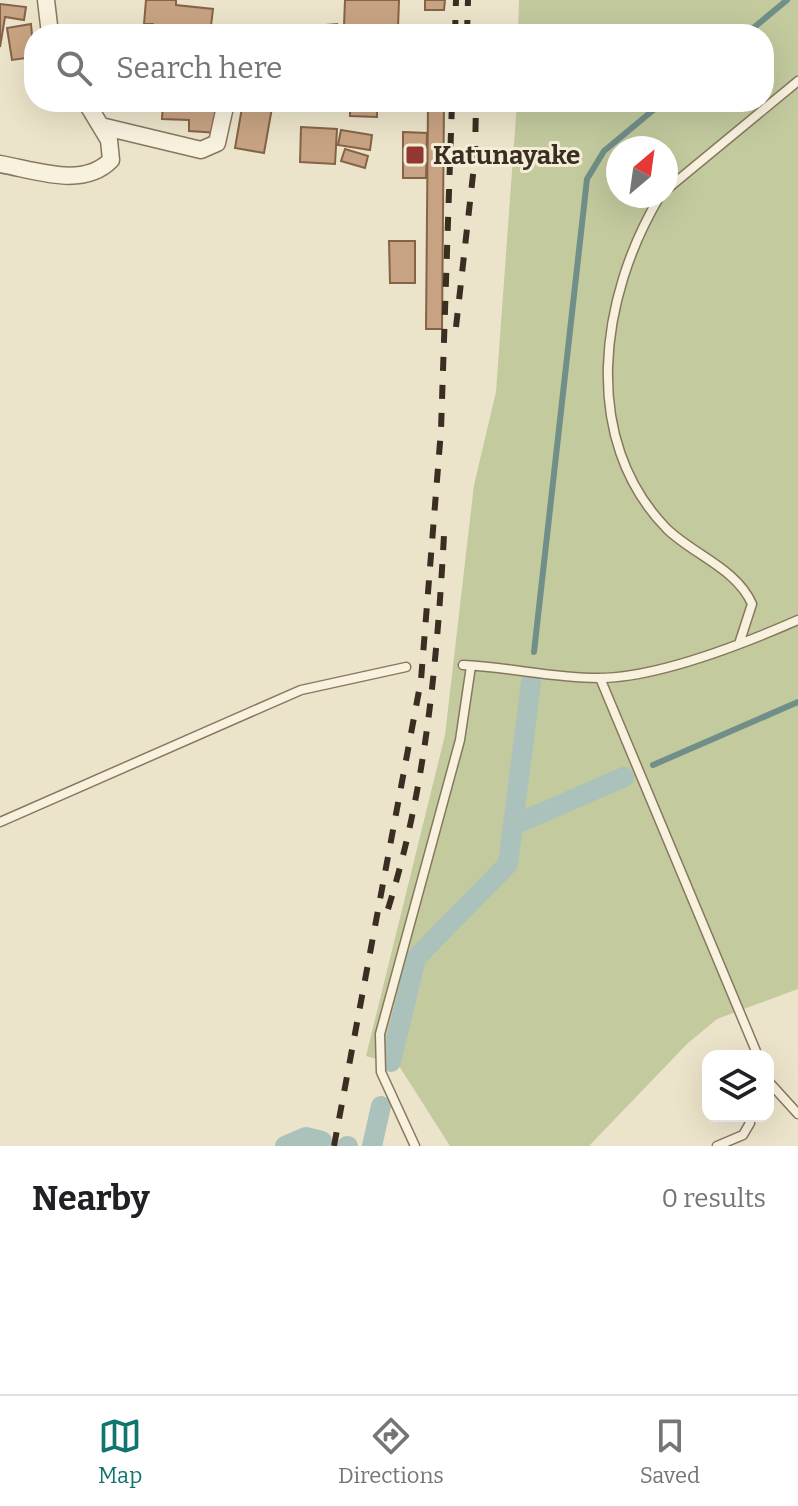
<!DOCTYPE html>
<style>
body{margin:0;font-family:Bitter,serif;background:#f6f6f6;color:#202124}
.controls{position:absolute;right:24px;bottom:24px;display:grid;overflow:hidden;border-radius:16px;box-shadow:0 8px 32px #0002}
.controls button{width:72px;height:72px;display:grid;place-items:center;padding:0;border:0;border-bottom:2px solid #e0e0e0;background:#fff;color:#202124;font:40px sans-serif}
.compass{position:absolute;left:606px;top:136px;width:72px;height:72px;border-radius:50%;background:#fff;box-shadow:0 8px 32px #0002;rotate:29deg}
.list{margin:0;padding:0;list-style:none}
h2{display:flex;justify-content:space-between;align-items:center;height:104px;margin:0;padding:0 32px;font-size:34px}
h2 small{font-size:26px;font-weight:400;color:#757577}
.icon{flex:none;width:44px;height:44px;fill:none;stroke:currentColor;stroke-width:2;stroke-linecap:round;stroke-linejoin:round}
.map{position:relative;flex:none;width:798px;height:1146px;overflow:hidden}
.search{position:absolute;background:#fff;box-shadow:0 8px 32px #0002;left:24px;right:24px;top:24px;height:88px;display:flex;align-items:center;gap:20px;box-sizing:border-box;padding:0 28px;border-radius:32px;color:#757577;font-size:30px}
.sheet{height:248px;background:#fff}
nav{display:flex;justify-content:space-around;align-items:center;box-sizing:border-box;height:112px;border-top:2px solid #e0e0e0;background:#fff;font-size:22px;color:#757577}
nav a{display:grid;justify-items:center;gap:4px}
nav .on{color:#0f766e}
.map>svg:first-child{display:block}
.green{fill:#c3ca9e;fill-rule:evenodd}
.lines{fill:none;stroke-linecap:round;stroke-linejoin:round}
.stream{stroke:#718f89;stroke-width:6}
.canal{stroke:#aac1bc;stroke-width:20}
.building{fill:#c8a383;stroke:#866347;stroke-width:2}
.lane-casing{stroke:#88775f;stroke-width:11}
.street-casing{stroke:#88775f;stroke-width:19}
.lane{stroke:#f7f1dd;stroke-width:8}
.street{stroke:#f7f1dd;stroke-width:16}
.rail{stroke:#3a2e22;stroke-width:6;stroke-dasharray:14 14;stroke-linecap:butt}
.poi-dot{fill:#933733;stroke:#f4eed9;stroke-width:3}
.labels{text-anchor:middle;stroke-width:6;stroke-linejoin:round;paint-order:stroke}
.poi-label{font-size:26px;font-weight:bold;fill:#3a2e22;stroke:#f4eed9;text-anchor:start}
</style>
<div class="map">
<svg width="798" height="1146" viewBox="0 0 798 1146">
<rect width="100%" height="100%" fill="#ece4ca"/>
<path class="green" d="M519 0H798V989L717 1019 687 1044 589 1146H450L399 1066 366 1056 445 735 474 485 496 392 517 102H764V34H518ZM618 148H666V196H618Z"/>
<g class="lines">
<path class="stream" d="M746 34 787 0
M534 652 587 179 604 151 663 102
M653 765 798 702"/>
<path class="canal" d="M516 824 624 777
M391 1062 416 958 508 864 531 683
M285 1146 306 1137 322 1141
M347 1146H348
M372 1146 381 1106"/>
</g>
<path class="building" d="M146 0H176V5L213 9 210 34H152L153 24H144Z
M345 0H399L398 28 344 26Z
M425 0H445L444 10H425Z
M0 4 26 7 24 20 5 17 0 47Z
M31 24 34 57 12 60 7 28Z
M337 24V34H315L314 26Z
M163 102H221L219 133 189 131V120L162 119Z
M243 102H273L264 153 235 148Z
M350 102H377V117L350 116Z
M428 102H444L442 329H426Z
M301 127 337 129 335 164 300 162Z
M341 130 372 135 370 150 338 145Z
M403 132 427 133 426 178H403Z
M345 149 368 156 365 168 341 161Z
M389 241H415V283H390Z"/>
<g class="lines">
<g class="lane-casing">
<path id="lane" d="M666 190 798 81
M660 196C600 296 579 439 667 529 694 555 737 569 752 604L739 644
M463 665C508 667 553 678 598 678 658 678 743 644 798 620
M600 678 758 1056
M0 822 301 690 406 667
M768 1081 798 1114
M415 1146 381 1072 380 1034 460 740 471 666
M717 1146 743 1135 750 1123 747 1116"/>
</g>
<g class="street-casing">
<path id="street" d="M46 0 50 34
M101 126 201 150 217 143 226 102
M0 164C35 170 83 189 111 160L109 140 86 102"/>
</g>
<use href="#lane" class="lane"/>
<use href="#street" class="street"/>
<path class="rail" d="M455 34 456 0
M467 34 468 0
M456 327 475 157 476 102
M388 909C426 788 437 662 444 535
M334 1146 421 680 441 430 452 102"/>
</g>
<rect class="poi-dot" x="405" y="145" width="20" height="20" rx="4"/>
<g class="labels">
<g class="poi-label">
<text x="433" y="164">Katunayake</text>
</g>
</g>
</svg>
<div class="controls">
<button><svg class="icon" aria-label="layers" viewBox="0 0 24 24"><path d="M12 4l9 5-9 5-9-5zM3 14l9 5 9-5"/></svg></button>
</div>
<svg class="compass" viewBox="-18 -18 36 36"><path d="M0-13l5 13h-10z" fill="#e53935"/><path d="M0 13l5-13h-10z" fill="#757577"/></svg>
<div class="search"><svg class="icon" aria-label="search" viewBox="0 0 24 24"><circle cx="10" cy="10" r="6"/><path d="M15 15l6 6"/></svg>Search here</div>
</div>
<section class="sheet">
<h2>Nearby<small>0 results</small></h2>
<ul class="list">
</ul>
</section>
<nav>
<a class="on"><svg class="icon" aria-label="map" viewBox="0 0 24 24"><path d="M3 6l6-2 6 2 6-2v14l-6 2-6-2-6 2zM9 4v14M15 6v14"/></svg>Map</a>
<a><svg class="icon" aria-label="directions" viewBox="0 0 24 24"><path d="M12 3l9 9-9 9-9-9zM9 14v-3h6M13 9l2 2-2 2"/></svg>Directions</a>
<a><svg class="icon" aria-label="saved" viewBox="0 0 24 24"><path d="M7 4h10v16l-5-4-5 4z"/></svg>Saved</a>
</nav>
